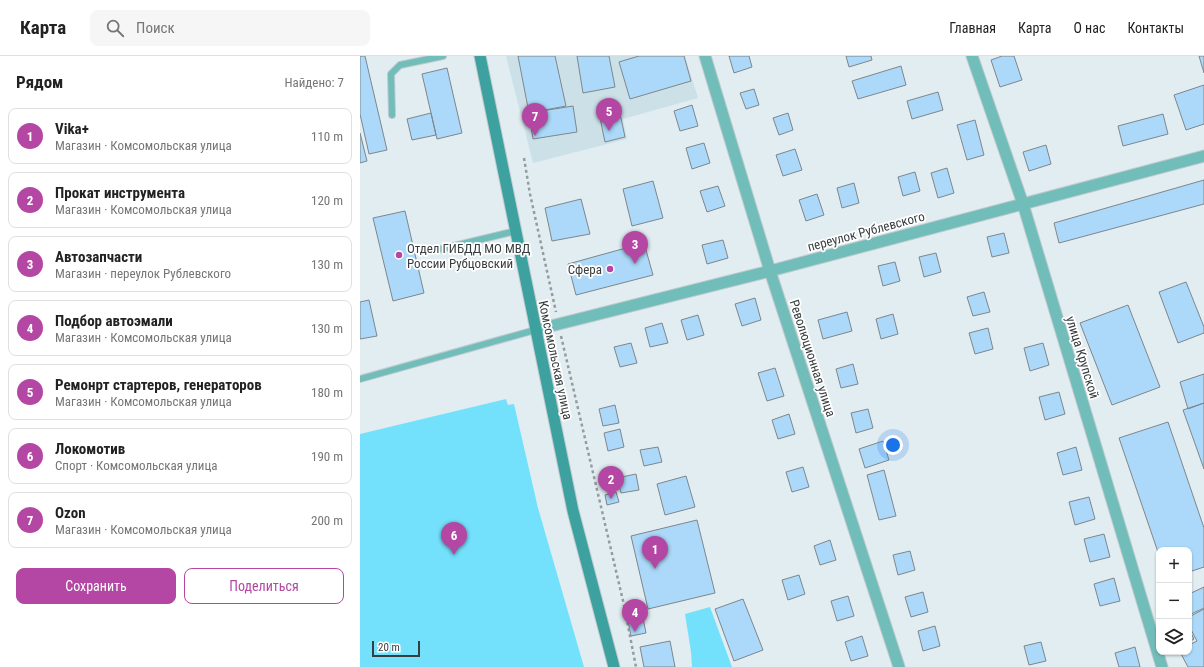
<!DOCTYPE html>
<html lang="ru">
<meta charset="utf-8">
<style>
body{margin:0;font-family:"Roboto Condensed",sans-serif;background:#f6f6f6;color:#222}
.controls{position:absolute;right:12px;bottom:12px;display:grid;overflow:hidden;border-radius:8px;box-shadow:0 1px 3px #0004}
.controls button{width:36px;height:36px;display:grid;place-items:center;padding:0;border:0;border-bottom:1px solid #e0e0e0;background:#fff;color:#222;font:20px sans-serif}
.scale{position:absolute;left:12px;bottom:10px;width:48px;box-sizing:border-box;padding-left:4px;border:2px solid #383d3f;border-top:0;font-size:11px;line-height:14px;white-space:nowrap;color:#383d3f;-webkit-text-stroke:3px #fff;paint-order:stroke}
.you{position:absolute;left:533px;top:389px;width:14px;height:14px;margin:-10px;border:3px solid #fff;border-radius:50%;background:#1a73e8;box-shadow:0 0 0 6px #1a73e833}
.badge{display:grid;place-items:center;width:26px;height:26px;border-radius:50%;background:#b446a4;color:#fff;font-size:13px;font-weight:700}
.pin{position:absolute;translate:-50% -33px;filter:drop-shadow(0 1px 2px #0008)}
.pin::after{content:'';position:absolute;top:21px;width:14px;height:12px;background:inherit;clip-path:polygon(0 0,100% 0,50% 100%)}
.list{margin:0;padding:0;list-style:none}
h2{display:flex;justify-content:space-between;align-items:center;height:52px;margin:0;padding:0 16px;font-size:17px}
h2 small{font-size:13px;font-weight:400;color:#767676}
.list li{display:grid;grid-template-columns:26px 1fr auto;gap:12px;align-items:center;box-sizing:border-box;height:56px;margin:0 8px 8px;padding:0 8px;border:1px solid #e0e0e0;border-radius:8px}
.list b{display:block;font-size:15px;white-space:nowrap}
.list p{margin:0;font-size:13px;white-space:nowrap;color:#767676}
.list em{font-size:13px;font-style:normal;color:#767676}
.actions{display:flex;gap:8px;padding:12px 16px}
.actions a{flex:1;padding:9px 0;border:1px solid #b446a4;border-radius:8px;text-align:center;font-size:14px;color:#b446a4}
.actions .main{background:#b446a4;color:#fff}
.icon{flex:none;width:22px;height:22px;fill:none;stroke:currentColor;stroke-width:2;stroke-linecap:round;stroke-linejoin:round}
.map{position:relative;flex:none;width:844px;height:611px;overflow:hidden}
header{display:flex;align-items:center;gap:24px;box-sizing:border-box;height:56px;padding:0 20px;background:#fff;border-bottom:1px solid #e0e0e0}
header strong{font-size:19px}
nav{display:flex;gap:22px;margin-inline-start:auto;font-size:14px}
.search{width:280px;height:36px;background:#f6f6f6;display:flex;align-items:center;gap:10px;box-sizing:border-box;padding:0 14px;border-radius:8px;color:#767676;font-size:15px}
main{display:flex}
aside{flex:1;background:#fff}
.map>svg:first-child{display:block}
.built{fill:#cce1e7}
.green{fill:#74e1fc}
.building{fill:#acd9f9;stroke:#7e868c}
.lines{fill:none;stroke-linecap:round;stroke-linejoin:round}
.service-casing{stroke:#bfcacd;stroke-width:8}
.minor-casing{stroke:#bfcacd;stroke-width:13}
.secondary-casing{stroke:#bfcacd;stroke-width:13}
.path{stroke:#939c9f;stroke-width:2.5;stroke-dasharray:3 3;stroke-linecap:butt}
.service{stroke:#71bdba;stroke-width:6}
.minor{stroke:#71bdba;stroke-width:11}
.secondary{stroke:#3ca19f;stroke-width:11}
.poi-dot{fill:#b446a4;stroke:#fff;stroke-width:1.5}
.labels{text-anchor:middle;stroke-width:3.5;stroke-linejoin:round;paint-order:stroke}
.street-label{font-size:13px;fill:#383d3f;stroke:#fff}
.poi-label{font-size:13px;fill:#383d3f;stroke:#fff;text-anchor:start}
</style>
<header>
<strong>Карта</strong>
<div class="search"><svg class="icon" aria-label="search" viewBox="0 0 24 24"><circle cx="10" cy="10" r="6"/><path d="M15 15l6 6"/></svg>Поиск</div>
<nav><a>Главная</a><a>Карта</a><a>О нас</a><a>Контакты</a></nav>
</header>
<main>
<aside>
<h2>Рядом<small>Найдено: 7</small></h2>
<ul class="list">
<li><span class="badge">1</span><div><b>Vika+</b><p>Магазин · Комсомольская улица</p></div><em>110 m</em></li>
<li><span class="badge">2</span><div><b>Прокат инструмента</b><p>Магазин · Комсомольская улица</p></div><em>120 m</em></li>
<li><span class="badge">3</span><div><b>Автозапчасти</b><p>Магазин · переулок Рублевского</p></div><em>130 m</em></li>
<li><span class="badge">4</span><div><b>Подбор автоэмали</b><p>Магазин · Комсомольская улица</p></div><em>130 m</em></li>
<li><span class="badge">5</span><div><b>Ремонрт стартеров, генераторов</b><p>Магазин · Комсомольская улица</p></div><em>180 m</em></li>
<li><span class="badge">6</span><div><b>Локомотив</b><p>Спорт · Комсомольская улица</p></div><em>190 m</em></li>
<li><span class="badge">7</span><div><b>Ozon</b><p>Магазин · Комсомольская улица</p></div><em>200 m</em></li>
</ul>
<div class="actions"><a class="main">Сохранить</a><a>Поделиться</a></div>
</aside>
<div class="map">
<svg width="844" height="611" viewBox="0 0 844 611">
<rect width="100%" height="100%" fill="#e1edf1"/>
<path class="built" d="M146 0H325L338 42 263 63 267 83 173 107Z"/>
<path class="green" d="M146 343 148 349 154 348 178 452 224 611H0V378Z
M350 551 372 611H332L331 596 325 558Z"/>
<path class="building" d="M0 0H5L27 94 9 98 0 58Z
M158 0H195L206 50 169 57Z
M217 0H249L255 31 223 37Z
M279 0H324L331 25 270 43 259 6Z
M369 0H389L392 11 374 17Z
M486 0H511L512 4 489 11Z
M642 0H654L662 24 640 31 631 4Z
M839 0H844V17Z
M541 10 546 29 498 43 492 25Z
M87 12 102 77 77 83 62 18Z
M844 29V68L826 74 814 39Z
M394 33 399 49 386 53 380 37Z
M578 36 583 54 552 63 547 45Z
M332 49 338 70 320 75 314 55Z
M213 50 217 76 173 83 169 57Z
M259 53 265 81 245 86 239 57Z
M71 57 76 79 52 84 47 63Z
M428 57 433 74 419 79 413 62Z
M803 58 808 78 763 90 758 70Z
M615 64 624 99 607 104 597 69Z
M0 77 7 105 0 107Z
M344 87 350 107 332 113 326 92Z
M686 89 691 108 669 115 663 96Z
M435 93 442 114 423 120 416 99Z
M587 112 594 137 578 142 571 117Z
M555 116 560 135 543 140 538 121Z
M844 124V148L699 187 694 167Z
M293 125 303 162 272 170 263 133Z
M494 127 499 147 482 152 477 132Z
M358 130 365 150 347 156 340 135Z
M457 138 464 159 446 165 439 144Z
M221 143 230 178 192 185 185 152Z
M45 155 64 237 33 245 13 162Z
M644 177 649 197 632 201 627 181Z
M363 184 368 202 347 208 342 189Z
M284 187 293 219 216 239 208 208Z
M576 197 581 216 564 221 559 201Z
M535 206 540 225 523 230 518 210Z
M826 226 844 271V277L818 287 799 236Z
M624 236 630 256 613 260 607 241Z
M395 242 401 264 382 270 375 248Z
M9 244 17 280 0 283V246Z
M768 249 800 331 752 349 720 267Z
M487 256 492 275 463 283 458 264Z
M533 258 538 278 521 283 516 263Z
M338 259 344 279 327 284 321 264Z
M302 267 308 287 290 291 285 272Z
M628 272 633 293 615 298 609 277Z
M271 287 277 307 260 311 254 291Z
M683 287 689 309 670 315 664 292Z
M493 308 498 328 481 332 476 313Z
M415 312 424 340 407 345 398 317Z
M844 318V347L828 353 820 326Z
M699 336 705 358 685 364 679 341Z
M844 347V413L823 354Z
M255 349 259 367 243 370 239 353Z
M508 353 513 372 496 377 491 357Z
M429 358 435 378 418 383 412 364Z
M808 366 844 472V511L829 516V494H799V499L759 382Z
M260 373 264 391 248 395 244 377Z
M523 385 529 404 505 412 499 393Z
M298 391 302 406 284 410 280 394Z
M716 391 722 414 703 419 697 397Z
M443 411 449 431 432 436 426 416Z
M524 414 536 460 519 464 507 419Z
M276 418 279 434 261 437 257 422Z
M326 420 335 451 305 459 297 428Z
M256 436 259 446 247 449 245 439Z
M729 441 735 463 715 469 709 446Z
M337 464 355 537 288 553 271 480Z
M744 478 750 501 730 506 724 483Z
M470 484 476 504 460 509 454 490Z
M550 495 555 514 538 519 533 499Z
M439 519 445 538 428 544 422 524Z
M754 522 760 545 740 550 734 528Z
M844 531V552L829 559V538Z
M563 536 568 556 551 561 545 541Z
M488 540 494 560 477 565 471 545Z
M383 543 403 594 374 605 355 553Z
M844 553V611H828L820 596H829V589L837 585 829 570V561Z
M282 557 286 577 271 580 267 560Z
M575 570 580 590 563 595 558 575Z
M829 573 834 583 829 586Z
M502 580 508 600 491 605 485 586Z
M310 585 315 611H284L280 591Z
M681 586 686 605 669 609 664 590Z
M775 591 780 611H759L755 597Z"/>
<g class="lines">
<g class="service-casing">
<path id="service" d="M32 59 31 18 40 9 83 0
M77 194 156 175
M0 323 175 274"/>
</g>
<g class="minor-casing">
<path id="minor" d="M345 0 410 215 539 611
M612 0 663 148 802 611
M175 274 410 215 844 100"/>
</g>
<g class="secondary-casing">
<path id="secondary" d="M120 0 213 455 254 611"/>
</g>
<path class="path" d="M164 102 170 138 196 256
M201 280 264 549 276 611"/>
<use href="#service" class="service"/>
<use href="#minor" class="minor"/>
<use href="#secondary" class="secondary"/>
</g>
<g class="poi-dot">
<circle cx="39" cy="199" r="4"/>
<circle cx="250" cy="213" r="4"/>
</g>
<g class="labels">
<g class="street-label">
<text transform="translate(506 175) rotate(-15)" y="5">переулок Рублевского</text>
<text transform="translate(723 301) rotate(73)" y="5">улица Крупской</text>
<text transform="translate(453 302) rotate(72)" y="5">Революционная улица</text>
<text transform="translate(196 304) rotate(78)" y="5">Комсомольская улица</text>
</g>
<g class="poi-label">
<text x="47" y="197">Отдел ГИБДД МО МВД<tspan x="47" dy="15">России Рубцовский</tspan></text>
<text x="242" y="218" text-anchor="end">Сфера</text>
</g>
</g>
</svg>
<div class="controls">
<button>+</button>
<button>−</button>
<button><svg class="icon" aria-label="layers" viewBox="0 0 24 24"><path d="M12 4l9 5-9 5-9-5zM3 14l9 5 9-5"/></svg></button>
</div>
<div class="scale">20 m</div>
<div class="you"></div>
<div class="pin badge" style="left:295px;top:513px">1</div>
<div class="pin badge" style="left:251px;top:443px">2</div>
<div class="pin badge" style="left:275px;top:208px">3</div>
<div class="pin badge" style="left:275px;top:576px">4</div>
<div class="pin badge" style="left:249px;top:75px">5</div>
<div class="pin badge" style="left:94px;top:499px">6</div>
<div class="pin badge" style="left:175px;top:80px">7</div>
</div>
</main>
